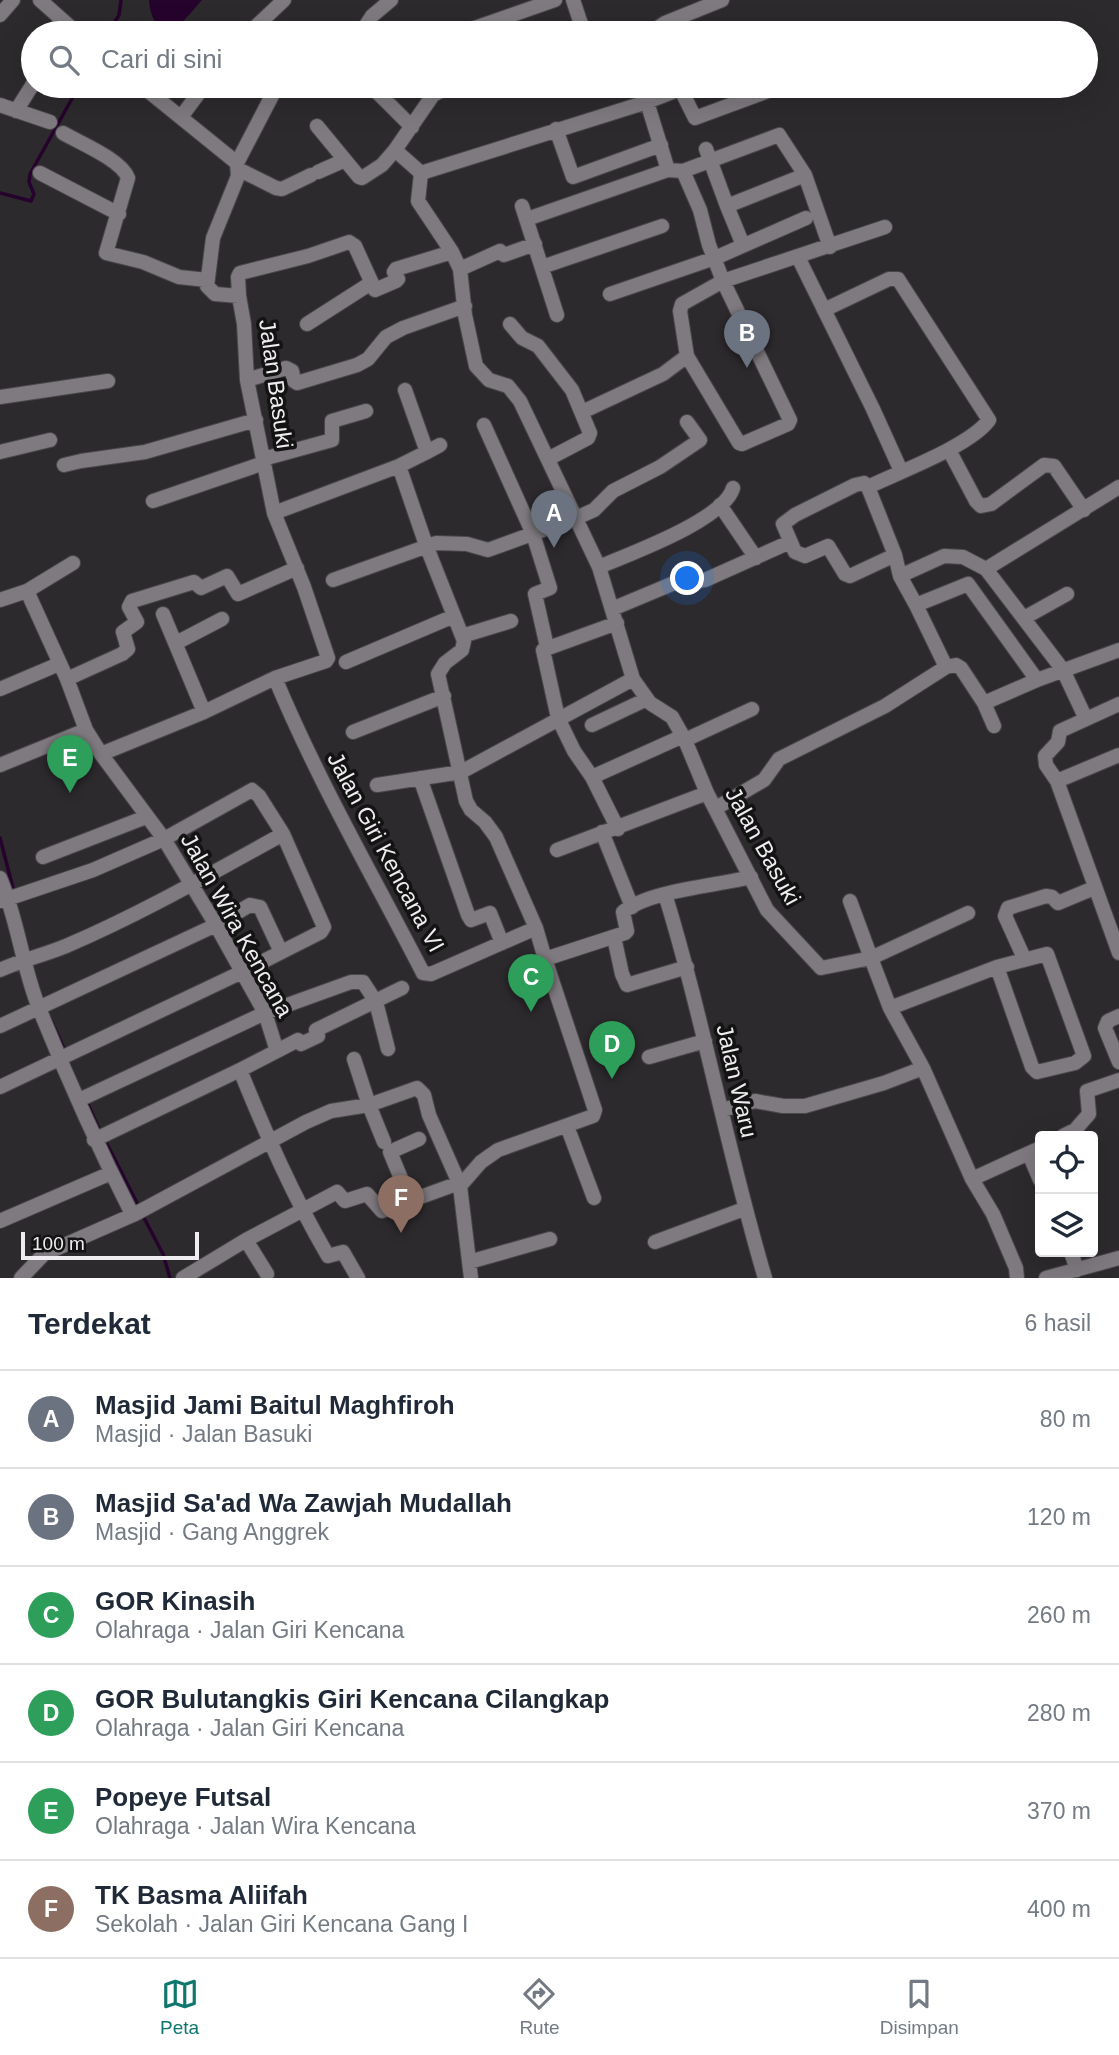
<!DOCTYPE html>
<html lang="id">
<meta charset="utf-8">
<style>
body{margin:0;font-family:Helvetica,sans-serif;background:#f6f6f7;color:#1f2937}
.controls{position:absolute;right:21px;bottom:21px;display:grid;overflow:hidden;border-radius:7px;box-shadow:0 7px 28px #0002}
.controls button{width:63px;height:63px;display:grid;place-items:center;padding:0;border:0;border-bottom:2px solid #e0e1e3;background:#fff;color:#1f2937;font:35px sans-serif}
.scale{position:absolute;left:21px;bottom:18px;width:178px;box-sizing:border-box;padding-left:7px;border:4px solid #efedef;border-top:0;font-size:19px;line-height:24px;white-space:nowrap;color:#efedef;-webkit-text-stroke:5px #141314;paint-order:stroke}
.you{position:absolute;left:688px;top:579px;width:24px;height:24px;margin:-18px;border:5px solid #fff;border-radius:50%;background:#1a73e8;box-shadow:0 0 0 10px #1a73e833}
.badge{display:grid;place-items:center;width:46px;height:46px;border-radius:50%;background:#0f766e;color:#fff;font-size:23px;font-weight:700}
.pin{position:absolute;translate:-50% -58px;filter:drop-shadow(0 2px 4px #0008)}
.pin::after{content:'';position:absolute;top:37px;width:24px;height:21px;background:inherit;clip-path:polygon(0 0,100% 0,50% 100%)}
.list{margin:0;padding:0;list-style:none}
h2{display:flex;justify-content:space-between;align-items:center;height:91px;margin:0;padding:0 28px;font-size:30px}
h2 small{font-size:23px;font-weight:400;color:#747a83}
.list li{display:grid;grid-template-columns:46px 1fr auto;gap:21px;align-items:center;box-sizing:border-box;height:98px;padding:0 28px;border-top:2px solid #e0e1e3}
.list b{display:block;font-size:26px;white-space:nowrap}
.list p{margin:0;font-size:23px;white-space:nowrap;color:#747a83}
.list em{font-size:23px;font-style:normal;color:#747a83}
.icon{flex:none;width:38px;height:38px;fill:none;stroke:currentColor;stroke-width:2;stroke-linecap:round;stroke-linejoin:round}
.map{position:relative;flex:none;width:1119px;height:1278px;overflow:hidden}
.search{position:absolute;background:#fff;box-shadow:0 7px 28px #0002;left:21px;right:21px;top:21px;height:77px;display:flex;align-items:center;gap:18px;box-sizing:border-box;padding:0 24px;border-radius:38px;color:#747a83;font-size:26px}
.sheet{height:679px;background:#fff}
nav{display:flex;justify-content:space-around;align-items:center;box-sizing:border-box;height:98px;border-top:2px solid #e0e1e3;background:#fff;font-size:19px;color:#747a83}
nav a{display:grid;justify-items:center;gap:4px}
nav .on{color:#0f766e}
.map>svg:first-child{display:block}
.water{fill:#26032c}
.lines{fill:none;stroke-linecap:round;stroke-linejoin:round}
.stream{stroke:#26032c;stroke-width:3.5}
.minor-casing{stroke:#49474a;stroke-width:16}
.minor{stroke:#7e7a7f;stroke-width:14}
.labels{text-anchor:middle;stroke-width:7;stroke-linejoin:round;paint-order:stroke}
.street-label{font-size:23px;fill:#efedef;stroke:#141314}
</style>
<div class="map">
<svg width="1119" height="1278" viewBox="0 0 1119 1278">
<rect width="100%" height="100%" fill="#2d2a2d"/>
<path class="water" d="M149 0H202C195 8 187 18 179 25 158 39 150 16 149 0Z"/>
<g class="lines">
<path class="stream" d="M108 33 119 15 121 0
M0 193 31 201 34 194 29 182 30 174 79 86
M0 838 14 892
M51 1020 65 1051
M86 1100 100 1131
M104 1138 140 1209
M143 1216 163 1254 170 1278"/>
<g class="minor-casing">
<path id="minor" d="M40 0 77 33
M573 0 584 33
M0 15 13 0
M249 33 284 0
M361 33 372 16 391 0
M460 33 555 0
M657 33 659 27 665 23 722 0
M371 86 412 127
M450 86 433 95 395 150 421 173 418 201 452 252 460 269 465 315 476 366 489 380 508 386 520 401 599 567 633 679 650 703 672 717 685 740 707 793 767 910 821 968 871 958 890 1008 923 1068 972 1179 993 1214 1016 1268 1017 1278
M679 86 695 118 768 91
M647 102 668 170
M0 105 50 122
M16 111 33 84
M181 117 204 86
M317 126 359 177 362 178 382 165 395 150
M556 129 573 177 661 145
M63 133C80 143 122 160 128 178L106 253 143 262 179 277 207 280
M706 149 727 206 805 175
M237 163 277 86
M238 169 276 188 282 189 311 175
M683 171 779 135 805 175 830 247
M318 172 345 160
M40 173 119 214
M421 173 647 102 680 89
M522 206 557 315
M727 206 743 245
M527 219 668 170 683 171 700 210 709 245 723 281 790 420 788 424 742 444 739 443 687 356 680 311 682 304 723 281 885 227
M798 257 873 409 901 471
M542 267 662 226
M460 269 500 251 504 255 535 244
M610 294 715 258 806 218
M239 296 238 277 240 273 308 256 349 242 355 246 375 290 396 281 398 279 394 272 396 269 452 252
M824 310 889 279H898L989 420C970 446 899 472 868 487L864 483 855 485 795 515 783 524 795 552 805 556 828 546 845 574 850 576 895 555
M307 324 371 283
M510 324 522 338 538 346 572 390 590 433 588 438 548 459
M247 380 286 368 292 371 294 381 297 383 357 365 368 359 386 337 403 328 465 306
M0 397 108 381
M582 412 663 374 687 356
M484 425 533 534 550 588 535 594 547 647
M949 450 976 501 981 506 991 504 1044 465 1054 466 1084 510
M0 452 50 440
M427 452 440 445
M263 459 332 440V421L366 411
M64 465 81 461 145 452 256 420
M399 466 427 452 405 390
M868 487 895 555 900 576 916 605 946 667 956 665 961 668 984 703 994 726
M153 501 264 463
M720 505 756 558
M274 513 399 466 426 545 464 641 462 650 445 663 438 674 466 801 471 810 485 822 496 837 536 928 545 959 595 1110 593 1116 498 1150 481 1162 460 1186 471 1278
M599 567C629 554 724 520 733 488
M986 569 1119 487
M900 576 944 556 963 557 986 569 1063 670 1086 719
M333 580 436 543 467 544 488 550 576 518 594 510 613 491 660 467 700 440 687 422
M27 591 73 563
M0 600 27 591 67 679 86 730 101 754 164 839 216 925 265 1013 277 1051 240 1070C266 1134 293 1196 328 1256L343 1252 358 1278
M916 605 968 584 1037 680
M612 609 691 576 700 581 705 580 790 542
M163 614 204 712
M1024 618 1067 594
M617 623 543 650 558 718 574 751 592 777 618 829
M462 636 511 621
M176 643 222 619
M346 662 454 616
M275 678C318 781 372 874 423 973L431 974 536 928
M67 679 122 654 128 649 123 632 137 622 129 607 132 601 194 582 201 588 227 576 238 594 297 568
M0 689 59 664
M984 703 1037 680 1119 650
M1119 704 1060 731 1058 742 1045 756 1046 765 1057 781 1119 953
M592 725 647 699
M353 732 444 696
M685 740 752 709
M101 754 204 712 275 678 326 661 328 658 304 587 274 513 247 380 244 324 239 296 215 294 207 286 213 238 238 176 237 163 142 86
M0 765 86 730
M592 777 683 736
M420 778 468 915 471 920 490 913 502 943
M1057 781 1119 755
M377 785 461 772 633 679
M716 808 764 780 779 759 885 706 946 667
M602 832 632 907
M557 850 707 793
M43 857 146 817
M0 878C18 920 22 966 39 1008 67 1078 98 1147 132 1214
M665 894C704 1021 727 1151 765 1278
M1 901 93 870 164 839 252 790 259 796 283 834
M850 901 871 958 968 913
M614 937 622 974 627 985 687 967
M1024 958 1005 916 1008 908 1046 896 1052 897 1058 903 1094 888
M545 959 625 933 627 931 623 912C651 890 715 886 751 877
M0 970C22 960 44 955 66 946 141 914 212 873 283 834L324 927 321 932 242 972 0 1087
M890 1008 997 967 1047 954 1084 1056 1075 1063 1037 1072 1032 1067 997 967
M1119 1016 1108 1021 1105 1028 1119 1062
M0 1026 216 925 250 905 260 907 281 952
M277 1051 298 1040 301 1044 318 1036 316 1030 402 988
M649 1057 705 1041
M354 1059 369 1105 384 1142
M79 1100 265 1013 351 982H363L376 1002 388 1049
M722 1110 755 1101 783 1106H805L884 1083 923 1068
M567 1126 594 1198
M1063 1136 1075 1130 1089 1114 1087 1091 1119 1080
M94 1140 240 1070
M1029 1154 1040 1180
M972 1179 1040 1148
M410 1200 390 1152 419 1139
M0 1221 111 1173
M246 1240 267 1274
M655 1242 744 1209
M1071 1252 1077 1270
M469 1262 550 1239
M21 1278 44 1254 135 1214 306 1122 331 1111 369 1105 417 1088 424 1095 429 1115 459 1183
M183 1278 246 1240 337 1192 345 1201 367 1194 382 1211 459 1183 460 1186
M1046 1278 1119 1258"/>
</g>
<use href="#minor" class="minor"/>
</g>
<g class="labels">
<g class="street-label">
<text transform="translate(276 384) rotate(82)" y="8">Jalan Basuki</text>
<text transform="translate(763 846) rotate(61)" y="8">Jalan Basuki</text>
<text transform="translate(386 852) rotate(62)" y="8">Jalan Giri Kencana VI</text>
<text transform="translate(237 925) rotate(61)" y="8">Jalan Wira Kencana</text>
<text transform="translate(737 1081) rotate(77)" y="8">Jalan Waru</text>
</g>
</g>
</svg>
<div class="controls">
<button><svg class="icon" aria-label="locate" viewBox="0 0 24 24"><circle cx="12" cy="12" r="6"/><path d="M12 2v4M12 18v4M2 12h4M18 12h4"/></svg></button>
<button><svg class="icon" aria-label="layers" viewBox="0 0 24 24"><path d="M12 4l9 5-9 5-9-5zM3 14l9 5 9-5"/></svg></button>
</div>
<div class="scale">100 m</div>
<div class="you"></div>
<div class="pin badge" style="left:554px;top:548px;background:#6b7280">A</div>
<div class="pin badge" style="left:747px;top:368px;background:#6b7280">B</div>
<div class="pin badge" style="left:531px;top:1012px;background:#2e9e5b">C</div>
<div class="pin badge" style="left:612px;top:1079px;background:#2e9e5b">D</div>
<div class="pin badge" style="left:70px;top:793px;background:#2e9e5b">E</div>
<div class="pin badge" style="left:401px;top:1233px;background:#8d6e63">F</div>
<div class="search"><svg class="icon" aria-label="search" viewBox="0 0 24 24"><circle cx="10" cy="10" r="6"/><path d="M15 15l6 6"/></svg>Cari di sini</div>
</div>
<section class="sheet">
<h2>Terdekat<small>6 hasil</small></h2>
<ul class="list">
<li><span class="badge" style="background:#6b7280">A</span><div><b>Masjid Jami Baitul Maghfiroh</b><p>Masjid · Jalan Basuki</p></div><em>80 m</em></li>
<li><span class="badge" style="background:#6b7280">B</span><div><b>Masjid Sa'ad Wa Zawjah Mudallah</b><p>Masjid · Gang Anggrek</p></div><em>120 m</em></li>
<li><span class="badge" style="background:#2e9e5b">C</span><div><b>GOR Kinasih</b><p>Olahraga · Jalan Giri Kencana</p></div><em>260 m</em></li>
<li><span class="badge" style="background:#2e9e5b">D</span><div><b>GOR Bulutangkis Giri Kencana Cilangkap</b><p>Olahraga · Jalan Giri Kencana</p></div><em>280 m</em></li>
<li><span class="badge" style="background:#2e9e5b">E</span><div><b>Popeye Futsal</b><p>Olahraga · Jalan Wira Kencana</p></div><em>370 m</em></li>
<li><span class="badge" style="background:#8d6e63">F</span><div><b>TK Basma Aliifah</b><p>Sekolah · Jalan Giri Kencana Gang I</p></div><em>400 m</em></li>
</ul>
</section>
<nav>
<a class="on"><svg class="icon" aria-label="map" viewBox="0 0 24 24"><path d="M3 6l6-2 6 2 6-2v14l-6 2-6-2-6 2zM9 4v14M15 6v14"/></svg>Peta</a>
<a><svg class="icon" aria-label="directions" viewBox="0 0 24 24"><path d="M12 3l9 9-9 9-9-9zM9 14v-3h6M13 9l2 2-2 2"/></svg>Rute</a>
<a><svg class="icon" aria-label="saved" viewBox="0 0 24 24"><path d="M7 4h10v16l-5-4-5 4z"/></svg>Disimpan</a>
</nav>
